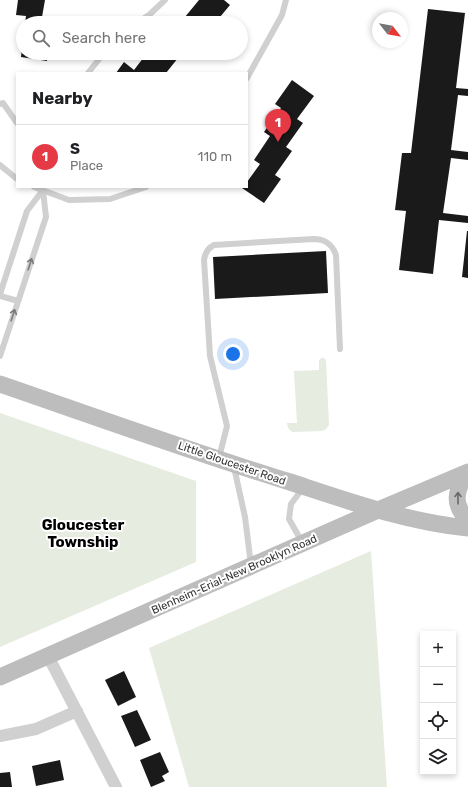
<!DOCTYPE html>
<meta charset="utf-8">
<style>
body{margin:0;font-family:Rubik,sans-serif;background:#f6f6f6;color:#202124}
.controls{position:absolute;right:12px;bottom:12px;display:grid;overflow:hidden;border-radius:0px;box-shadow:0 2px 6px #0003}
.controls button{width:36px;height:36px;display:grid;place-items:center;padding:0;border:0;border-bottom:1px solid #e0e0e0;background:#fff;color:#202124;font:20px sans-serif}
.compass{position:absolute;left:372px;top:12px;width:36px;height:36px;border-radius:50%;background:#fff;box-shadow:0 2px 6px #0003;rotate:121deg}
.you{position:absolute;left:233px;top:354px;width:14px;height:14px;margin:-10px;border:3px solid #fff;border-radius:50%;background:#1a73e8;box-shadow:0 0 0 6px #1a73e833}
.badge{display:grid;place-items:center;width:26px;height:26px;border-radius:50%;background:#e63946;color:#fff;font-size:13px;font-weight:700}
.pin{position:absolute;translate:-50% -33px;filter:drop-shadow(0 1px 2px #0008)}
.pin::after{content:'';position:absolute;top:21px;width:14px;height:12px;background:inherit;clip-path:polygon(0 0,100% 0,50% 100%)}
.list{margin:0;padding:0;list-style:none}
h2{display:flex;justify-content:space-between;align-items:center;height:52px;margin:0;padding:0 16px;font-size:17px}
h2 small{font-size:13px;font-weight:400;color:#757577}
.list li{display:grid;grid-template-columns:26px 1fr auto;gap:12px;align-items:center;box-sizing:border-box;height:64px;padding:0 16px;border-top:1px solid #e0e0e0}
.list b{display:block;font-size:15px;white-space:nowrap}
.list p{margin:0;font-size:13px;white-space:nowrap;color:#757577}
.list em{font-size:13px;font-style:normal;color:#757577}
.icon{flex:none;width:22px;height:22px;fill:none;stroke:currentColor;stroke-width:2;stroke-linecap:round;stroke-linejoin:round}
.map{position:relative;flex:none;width:468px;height:787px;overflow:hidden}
.search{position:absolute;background:#fff;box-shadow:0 2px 6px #0003;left:16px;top:16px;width:232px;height:44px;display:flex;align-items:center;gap:10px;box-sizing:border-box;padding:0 14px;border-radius:22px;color:#757577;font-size:15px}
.panel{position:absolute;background:#fff;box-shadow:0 2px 6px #0003;left:16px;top:72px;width:232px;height:116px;border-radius:0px}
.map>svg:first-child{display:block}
.green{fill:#e6ecdf}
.building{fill:#1a1a1a}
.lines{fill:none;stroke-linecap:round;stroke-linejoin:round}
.lane{stroke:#d0d0d0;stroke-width:6}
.street{stroke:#d0d0d0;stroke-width:12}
.secondary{stroke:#bdbdbd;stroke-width:17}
.oneway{stroke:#7a7a7a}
.oneway2{stroke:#6a6a6a}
.labels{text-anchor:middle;stroke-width:4;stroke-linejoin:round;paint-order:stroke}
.street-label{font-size:11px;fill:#333;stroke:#fff}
.district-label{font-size:15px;font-weight:bold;fill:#000;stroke:#fff}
</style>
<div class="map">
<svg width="468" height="787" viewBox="0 0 468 787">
<rect width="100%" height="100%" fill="#fff"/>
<path class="green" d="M321 358H324L326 360 329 425 326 429 322 431 292 432 288 428 287 423H297L294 371 319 370V361Z
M0 413 196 481V562L0 647Z
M371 551 387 787H189L149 648Z"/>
<path class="building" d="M18 0H45L42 17 53 18 52 23H25L26 16 16 15Z
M199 0H224L230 5 215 23H180Z
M428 9 465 13 456 88 468 89V96L458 95 451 150 468 152V160L451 158 443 213 468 216V223L439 220 433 274 399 270 406 211 395 210 402 153H411Z
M22 48 23 53H48L47 61 21 57Z
M147 53H182L166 73H116L124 62 134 70Z
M292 80 314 96 297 119 303 123 286 147 292 151 275 175 281 179 264 203 242 188 247 187V182L260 164 254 160 270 136 264 132 281 108 275 104Z
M467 231H468V278L462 277Z
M326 251 328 293 215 299 213 257Z
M124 671 136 697 118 706 105 680Z
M137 710 151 740 135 747 121 716Z
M160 752 169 772 162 776 165 781 151 787 140 760Z
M60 760 64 780 36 786 32 766Z
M10 772 12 787H0V773Z"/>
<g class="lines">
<path class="lane" d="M137 23 149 15 165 0
M88 73 104 53
M247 78 282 15 286 0
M0 104 3 103 17 123
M0 165 17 179
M34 187 69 200 110 199 146 187
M0 294 27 211 43 190
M0 296 18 301
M0 356 46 217 43 191
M219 458 227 426 210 356 204 260C205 253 208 248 214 245L313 239C325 239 332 244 336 255L340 349
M234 467 245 517 251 565
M302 542 289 519 291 504 303 488"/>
<path class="street" d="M48 656 116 787
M0 736 36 729 77 711"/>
<path class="secondary" d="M0 384C96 417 192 452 290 482 348 501 407 522 468 528
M465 474C456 492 452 504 468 520
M0 677 378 510 468 472"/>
</g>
<defs><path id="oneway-shaft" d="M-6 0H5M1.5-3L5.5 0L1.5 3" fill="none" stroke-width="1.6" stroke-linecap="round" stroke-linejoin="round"/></defs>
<g class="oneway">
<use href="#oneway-shaft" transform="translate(30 264) rotate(-72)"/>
<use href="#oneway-shaft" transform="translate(13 315) rotate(-72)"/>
</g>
<use class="oneway2" href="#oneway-shaft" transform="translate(458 498) rotate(-90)"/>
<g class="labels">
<g class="street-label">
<text transform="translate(232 463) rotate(19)" y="4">Little Gloucester Road</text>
<text transform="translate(234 574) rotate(-24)" y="4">Blenheim-Erial-New Brooklyn Road</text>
</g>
<g class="district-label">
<text x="83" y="530">Gloucester<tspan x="83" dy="17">Township</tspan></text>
</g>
</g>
</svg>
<div class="controls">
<button>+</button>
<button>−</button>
<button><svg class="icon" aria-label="locate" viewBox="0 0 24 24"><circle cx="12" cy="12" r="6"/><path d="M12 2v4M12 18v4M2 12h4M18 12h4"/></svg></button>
<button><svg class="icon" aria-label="layers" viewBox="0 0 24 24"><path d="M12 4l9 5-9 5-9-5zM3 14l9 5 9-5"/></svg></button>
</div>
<svg class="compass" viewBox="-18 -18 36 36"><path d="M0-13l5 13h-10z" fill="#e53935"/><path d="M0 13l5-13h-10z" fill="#757577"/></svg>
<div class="you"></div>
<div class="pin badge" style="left:278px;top:142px">1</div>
<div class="search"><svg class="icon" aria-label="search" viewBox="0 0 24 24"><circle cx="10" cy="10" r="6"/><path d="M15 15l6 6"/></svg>Search here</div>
<section class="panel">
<h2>Nearby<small></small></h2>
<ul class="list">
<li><span class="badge">1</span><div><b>S</b><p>Place</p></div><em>110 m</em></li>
</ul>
</section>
</div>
